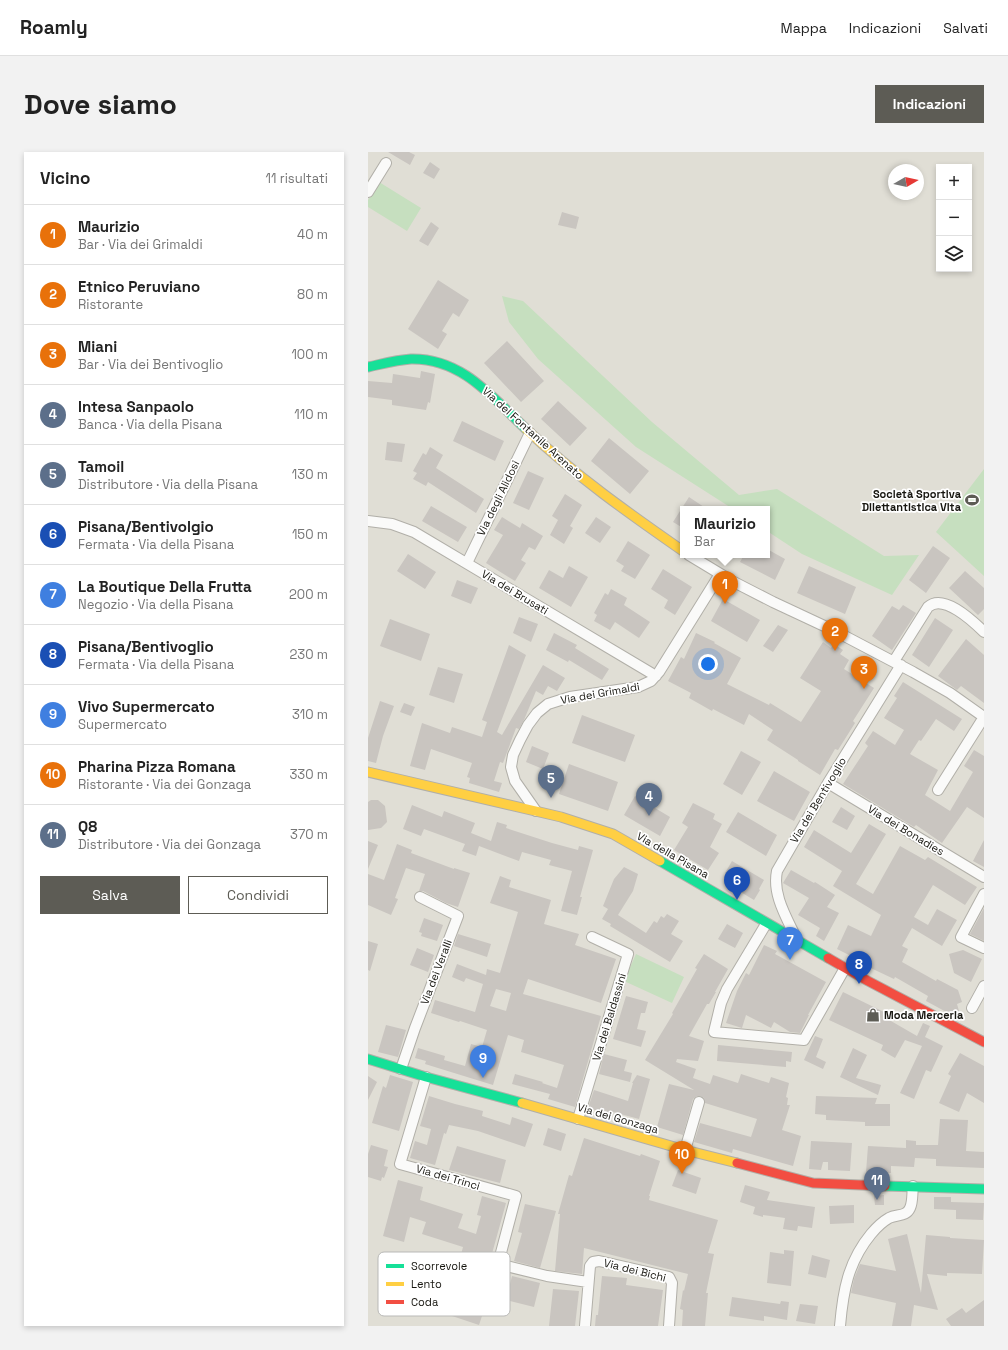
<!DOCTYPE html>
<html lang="it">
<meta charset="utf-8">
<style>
body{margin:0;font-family:"Space Grotesk",sans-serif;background:#f2f2f2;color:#222}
.controls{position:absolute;right:12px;top:12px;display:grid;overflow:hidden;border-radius:0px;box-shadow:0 2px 6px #0003}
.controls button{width:36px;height:36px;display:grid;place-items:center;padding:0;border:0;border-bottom:1px solid #e0e0e0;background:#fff;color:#222;font:20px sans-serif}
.compass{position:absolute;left:520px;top:12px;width:36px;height:36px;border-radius:50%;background:#fff;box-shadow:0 2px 6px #0003;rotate:81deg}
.you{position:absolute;left:340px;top:512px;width:14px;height:14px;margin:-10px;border:3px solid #fff;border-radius:50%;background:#1a73e8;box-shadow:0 0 0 6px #1a73e833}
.badge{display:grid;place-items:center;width:26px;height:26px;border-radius:50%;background:#5d5c55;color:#fff;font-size:13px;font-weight:700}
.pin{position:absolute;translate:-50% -33px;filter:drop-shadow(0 1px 2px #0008)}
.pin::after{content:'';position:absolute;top:21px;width:14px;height:12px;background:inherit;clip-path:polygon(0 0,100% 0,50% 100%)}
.popup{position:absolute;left:312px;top:354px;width:90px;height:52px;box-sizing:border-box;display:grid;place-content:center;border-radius:0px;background:#fff;filter:drop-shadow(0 1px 3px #0005);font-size:13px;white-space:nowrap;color:#767676}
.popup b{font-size:15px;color:#222}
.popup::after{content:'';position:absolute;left:50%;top:100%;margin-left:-8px;border:8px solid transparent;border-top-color:#fff}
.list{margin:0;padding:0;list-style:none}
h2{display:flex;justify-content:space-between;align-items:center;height:52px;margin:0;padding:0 16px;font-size:17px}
h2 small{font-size:13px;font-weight:400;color:#767676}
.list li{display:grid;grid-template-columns:26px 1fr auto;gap:12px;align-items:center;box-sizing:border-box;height:60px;padding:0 16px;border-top:1px solid #e0e0e0}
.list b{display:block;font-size:15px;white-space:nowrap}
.list p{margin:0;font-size:13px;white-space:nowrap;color:#767676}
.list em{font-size:13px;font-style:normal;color:#767676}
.actions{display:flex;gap:8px;padding:12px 16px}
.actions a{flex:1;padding:9px 0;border:1px solid #5d5c55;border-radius:0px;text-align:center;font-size:14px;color:#5d5c55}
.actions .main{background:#5d5c55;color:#fff}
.icon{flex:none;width:22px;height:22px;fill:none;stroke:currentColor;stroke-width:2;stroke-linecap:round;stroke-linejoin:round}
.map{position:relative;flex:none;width:616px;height:1174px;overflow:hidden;border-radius:0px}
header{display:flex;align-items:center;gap:24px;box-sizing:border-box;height:56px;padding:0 20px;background:#fff;border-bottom:1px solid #e0e0e0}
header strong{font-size:19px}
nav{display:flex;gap:22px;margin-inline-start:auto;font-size:14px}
.intro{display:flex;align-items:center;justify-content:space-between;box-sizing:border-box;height:96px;padding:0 24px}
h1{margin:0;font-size:28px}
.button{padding:10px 18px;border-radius:0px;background:#5d5c55;color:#fff;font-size:14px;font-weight:700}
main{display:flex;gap:24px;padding:0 24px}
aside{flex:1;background:#fff;border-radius:0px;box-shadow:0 2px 6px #0003}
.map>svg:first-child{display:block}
.green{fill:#c6dfbf}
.building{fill:#c9c5c0;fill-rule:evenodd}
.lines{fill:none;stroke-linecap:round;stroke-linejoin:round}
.street-casing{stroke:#b1afa8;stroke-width:12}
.fast-casing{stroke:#b1afa8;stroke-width:11}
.slow-casing{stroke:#b1afa8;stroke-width:11}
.jam-casing{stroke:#b1afa8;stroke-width:11}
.street{stroke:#fafaf9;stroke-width:10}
.fast{stroke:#16e098;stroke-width:9}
.slow{stroke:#ffcf43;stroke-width:9}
.jam{stroke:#f24e42;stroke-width:9}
.labels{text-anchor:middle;stroke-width:3.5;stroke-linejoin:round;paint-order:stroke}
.street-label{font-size:11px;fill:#171610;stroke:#fff}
.poi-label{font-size:11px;font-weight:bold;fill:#171610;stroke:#fff;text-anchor:end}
.key{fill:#fff;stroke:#b9b9b7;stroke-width:1}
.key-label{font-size:11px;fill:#171610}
</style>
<header>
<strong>Roamly</strong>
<nav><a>Mappa</a><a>Indicazioni</a><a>Salvati</a></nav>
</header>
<div class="intro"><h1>Dove siamo</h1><a class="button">Indicazioni</a></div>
<main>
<aside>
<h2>Vicino<small>11 risultati</small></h2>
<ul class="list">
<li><span class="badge" style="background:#e8710a">1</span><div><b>Maurizio</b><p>Bar · Via dei Grimaldi</p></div><em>40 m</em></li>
<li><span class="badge" style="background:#e8710a">2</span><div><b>Etnico Peruviano</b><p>Ristorante</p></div><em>80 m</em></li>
<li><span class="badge" style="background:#e8710a">3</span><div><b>Miani</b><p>Bar · Via dei Bentivoglio</p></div><em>100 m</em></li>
<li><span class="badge" style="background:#5c6f8a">4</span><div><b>Intesa Sanpaolo</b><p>Banca · Via della Pisana</p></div><em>110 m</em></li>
<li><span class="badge" style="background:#5c6f8a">5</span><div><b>Tamoil</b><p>Distributore · Via della Pisana</p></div><em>130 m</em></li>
<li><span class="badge" style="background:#1a4fb4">6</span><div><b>Pisana/Bentivolgio</b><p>Fermata · Via della Pisana</p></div><em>150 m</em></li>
<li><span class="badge" style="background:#3f7fe0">7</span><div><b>La Boutique Della Frutta</b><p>Negozio · Via della Pisana</p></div><em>200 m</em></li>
<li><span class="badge" style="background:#1a4fb4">8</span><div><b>Pisana/Bentivoglio</b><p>Fermata · Via della Pisana</p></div><em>230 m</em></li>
<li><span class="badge" style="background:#3f7fe0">9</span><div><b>Vivo Supermercato</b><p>Supermercato</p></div><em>310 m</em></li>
<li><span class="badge" style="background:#e8710a">10</span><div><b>Pharina Pizza Romana</b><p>Ristorante · Via dei Gonzaga</p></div><em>330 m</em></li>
<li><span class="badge" style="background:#5c6f8a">11</span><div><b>Q8</b><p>Distributore · Via dei Gonzaga</p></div><em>370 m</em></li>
</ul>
<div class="actions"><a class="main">Salva</a><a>Condividi</a></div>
</aside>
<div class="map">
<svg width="616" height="1174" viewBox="0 0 616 1174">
<rect width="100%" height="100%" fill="#e0ded5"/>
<path class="green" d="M11 30 53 56 39 79 0 55V48Z
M134 144 155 149 284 270 371 343 409 337 516 404 551 403 524 443 434 402 399 379V357H365L268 295 170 207 141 170Z
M616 317V424L568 380Z
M268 802 316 825 304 851 256 829Z"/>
<path class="building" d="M20 0H41L47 3 42 13Z
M62 10 72 17 66 27 55 21Z
M194 60 211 65 208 77 190 73Z
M63 70 71 76 60 94 51 89Z
M70 128 101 148 91 165 85 161 74 179 79 182 70 197 40 177Z
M139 189 176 229 153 250 116 211Z
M53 219 67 222 62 251 60 250 58 258 24 253V248L0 245V229L24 231 25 222 52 226Z
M190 249 219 276 202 294 173 267Z
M94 269 136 289 127 309 85 289Z
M241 286 281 319 262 342 223 309Z
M19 290 37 292 34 310 17 308Z
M62 295 75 303 68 316 116 347 108 361 60 330 58 334 45 327 49 321 45 319 55 301 58 303Z
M160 319 176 326 161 358 145 351Z
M197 342 214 353 202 374 205 376 196 392 182 383 190 368 184 364Z
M321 345 339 357H315V376L305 370Z
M63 354 99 375 90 390 54 369Z
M134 365 152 376 154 371 175 384 167 398 161 395 153 408 158 411 147 429 118 411 135 383 126 378Z
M228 365 243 375 232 391 217 381Z
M260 389 282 403 267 427 253 419 256 414 248 409Z
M565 394 582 406 558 441 541 428Z
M399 397 417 407 407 428 372 410 376 403H399Z
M40 402 68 420 57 437 29 419Z
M201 414 220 425 203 455 171 436 181 418 195 426Z
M441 414 488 435 477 462 429 441Z
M295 417 324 435 307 463 296 456 300 448 283 437Z
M597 419 616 436V457L610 463 581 436Z
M89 428 110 436 103 452 83 444Z
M243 437 259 446 256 453 282 470 271 486 247 470 242 478 226 469 229 463 226 461 237 441 240 443Z
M355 447 392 468 379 490 343 469Z
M535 453 548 461 524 498 504 484 524 454 531 458Z
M151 465 170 472 163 490 145 481Z
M567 466 585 478 561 515 544 503Z
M22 467 62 482 53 509 12 494Z
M410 473 420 478 405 500 395 494Z
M186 481 209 493 207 496 241 517 234 528 201 508 200 510 178 498Z
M328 481 347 490 346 491 373 506 359 532 401 553 402 551 433 570 453 539 432 526 455 490 463 496 466 492 475 498 472 502 481 508 476 517 506 536 485 569 487 571 470 598 467 597 452 623 430 609V608L399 588 405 578 381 562 376 573 345 557 344 559 321 546 323 541 300 529 313 505 316 507Z
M598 487 616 503V551L593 534 589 538 570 524Z
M141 493 158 503 129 580 134 583 175 513 197 526 189 539 180 534 175 543 168 539 156 568 151 577 148 576 135 611 132 610 126 629 134 631 131 640 101 631 102 626 99 625 104 611 63 597 57 618 42 614 54 571 82 581 84 575 114 585 119 570 114 568Z
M70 515 95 522 86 551 61 543Z
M535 530 594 567 586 579 568 567 553 589 551 588 542 602 570 618 557 643 582 659 605 620 596 614 606 598 616 604V666L599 655 574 691 548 673 546 675 475 632 500 594 497 591 505 579 527 593 536 578 516 566 529 546 526 544Z
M12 549 26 554 15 584 8 611 0 609V586Z
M36 551 47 555 43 564 32 560Z
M214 563 267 583 257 610 204 591Z
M164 594 181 601 175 617 158 610Z
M373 599 393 610 374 643 355 632Z
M201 612 250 630 240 659 191 642Z
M406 619 442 640 426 669 389 649Z
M267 644 302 665 292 684 256 663Z
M3 648H10L17 654 19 670 13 676 0 678V650Z
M325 651 347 662 345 667 354 672 342 695 351 701 340 718 306 698 320 675 314 671Z
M44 653 74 665 76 659 107 671 103 681 123 689 129 670 139 673 138 676 184 691 210 698 211 694 225 698 212 745H214L209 763 193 759 204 719 181 713 183 708 154 700 151 709 111 694 108 704 94 699 97 692 56 677 53 684 35 677Z
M473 655 487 664 479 678 464 670Z
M370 660 409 683 398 704 358 680Z
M501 672 518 682 488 732 505 742 532 694 557 708 560 705 609 735 597 753 565 733 546 765 560 773 569 757 589 768 574 794 544 776 534 794 540 797 534 810 568 829 569 827 590 838 594 850 589 852 591 859 582 862 558 849 560 844 527 825 526 827 490 810 491 808 469 797 480 773 503 784 513 763 465 734 474 719 436 695 446 678 483 701Z
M616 688V715L605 709Z
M0 689 10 693 0 717Z
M29 692 44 698 43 701 86 717V716L102 721 90 755 78 751 55 739H51L57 722 38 716 27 746 30 747 23 763 0 753V722L16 728Z
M364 709 396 728 391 737 392 738 386 748 371 739 372 738 369 736 372 730 357 721Z
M256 715 270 722 265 739 250 763 278 781 286 769 289 771 293 764 296 766 299 762 311 769 303 782 315 789 302 810 242 774 243 772 234 767 240 757 235 754 246 727Z
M423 718 446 731 447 730 467 743 459 755 471 761 456 789 448 784 452 776 430 763 441 746 415 731Z
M132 724 143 728 141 735 183 748 176 772 211 782 207 793 248 807 233 851 160 827 155 842 233 864 207 955 180 947 182 942 144 932 147 922 175 930 174 931 189 936 196 913 153 900 156 888 140 883 125 933 57 912 58 909 47 906 50 896 77 904 76 908 97 914 103 892 114 895 119 878 92 869 91 870 63 861 67 848 107 860 115 832 98 826 96 830 84 825 89 812 118 823 119 817 132 821 150 760 122 751ZM128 837 143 841 138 859 122 854Z
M616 756V789L602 782Z
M56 766 75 773 69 789 53 784 54 781 51 780Z
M359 772 375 781 367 796 350 787Z
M90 782 123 792 119 805 86 794Z
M0 789 10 792 2 819 0 818Z
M396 793 409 799 407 802 458 830 440 863H441L432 881 422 880 406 870 403 876 378 863 374 876 358 871 369 839 378 821 381 823Z
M49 796 66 803 60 820 42 813Z
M595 798 614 807 603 830 586 821 581 802Z
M336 802 360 817 347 840H348L341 852H339L321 884 336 889 330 909 309 907 308 910 328 917 325 926 342 932 345 923 370 931 373 922 401 931 403 925 421 931 418 945 420 946 419 953H422L414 978 433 984 425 1014 365 997 364 1001 326 990 332 971 383 985 389 967 337 951 336 946 332 944H329L325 947 315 983 289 975 301 932 326 938 277 908 305 862 304 861 329 817 327 816Z
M475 840 518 861 516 865 549 884 555 871 562 874 557 885 575 894 563 920 558 918 546 947 532 941 554 894 537 888 527 906 513 898 515 893 461 868Z
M258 844 280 850 277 861H273L269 877 278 879 273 895 245 887Z
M18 873 38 878 30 905 10 900Z
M447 884 455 887 448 905 458 910 455 917 436 908Z
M350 893 424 900 423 910 418 909V915L349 909Z
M485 896 499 903 488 926 513 933 510 943 472 925Z
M592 901 616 914V951L599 941 591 960 571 951 583 924 580 922Z
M236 902 259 908 256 919 264 921 262 930 231 922Z
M22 923 45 930 31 979 4 971 15 934 18 936Z
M269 923 282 927 271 967 245 960 244 963 220 956 226 938 260 949 265 931H264Z
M0 924 9 930 0 948Z
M61 944 87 952 115 959 114 964 142 973 144 965 165 972 157 995 110 979 81 973 78 982 76 981 67 1013 42 1006 47 989 59 993 63 977 52 974Z
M448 944 509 946 507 952H522V974H497V970L458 968V963L447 962Z
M572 967 600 968 598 999 616 1000V1016L568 1014V1007L547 1006 546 1015 523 1014V1021L498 1020 500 994 538 996V988L548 989V993H570Z
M180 976 198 982 193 999 175 993Z
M216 986 272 1004 273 1002 292 1009 281 1044H282L281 1048 350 1068 340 1101 346 1102 338 1141H340L337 1174H314L315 1158 312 1157 315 1138 316 1139 320 1122 216 1096 214 1122 187 1119 192 1062H190L201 1023 204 1024Z
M443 989 484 991 482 1019 460 1018V1010H455L453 1018 441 1017Z
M3 993 20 998 16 1014 20 1015 16 1026 14 1025 13 1029 0 1025V1002Z
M89 994 138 1008 132 1031 81 1018Z
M310 1018 333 1026 328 1042 304 1034Z
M30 1028 55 1035 52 1048 95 1062 90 1076 108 1082 113 1064 109 1063 114 1044 138 1051 109 1156 116 1158 111 1173 84 1164 85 1161 78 1158 85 1135 81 1134 87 1113 90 1114 95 1095 54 1082 58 1070 42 1065 36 1090 15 1084Z
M377 1033 402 1040 399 1048 447 1055 444 1076 430 1074 429 1079 415 1077 417 1066 395 1063V1065L385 1062 387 1055 372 1050Z
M516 1043V1053H507L506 1044Z
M566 1045H583V1050L616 1051 615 1068 588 1067V1058L566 1057Z
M157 1052 188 1059 172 1116 146 1109 154 1081 150 1080Z
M486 1053V1071L462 1072 461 1054Z
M539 1082 553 1141 558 1083 582 1085V1086L616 1088 614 1122 579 1121V1124L559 1122 570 1158 546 1153 543 1174H524L528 1151 483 1141 486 1127 492 1112 528 1119 520 1087Z
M416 1098 426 1099 423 1134 399 1131 402 1100 416 1102Z
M444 1103 462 1108 458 1126 440 1122Z
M144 1124 172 1131 166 1155 138 1148Z
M234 1124 259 1126 258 1133 295 1138 290 1174H227L228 1163H230Z
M185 1137 211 1139 207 1174H181Z
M364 1145 412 1152 413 1149 421 1150 419 1168 396 1164V1169L361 1164Z
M616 1148V1174H583L578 1167 594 1156 598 1161Z
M432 1152 450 1154 447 1172 428 1169Z"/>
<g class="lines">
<g class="street-casing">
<path id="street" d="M0 40 18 11
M0 369 24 372 46 380 288 524
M321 403 364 429 405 450 467 479 545 520 582 541 616 565
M99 411 162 281
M526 509 560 455C575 441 605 469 616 480
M460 631 616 725
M570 638 616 565
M168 659 147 629 143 615 145 603 152 588 160 573 169 561 180 552 202 545 270 535 283 529 291 520 352 422
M616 742 593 785 616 796
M398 772 359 837 353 851 346 880 436 888 477 816
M429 788C419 766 404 743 409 719L460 631 533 513
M604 856 616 834
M33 917 47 876 90 764 52 745
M58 925 32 1012 148 1044 130 1112 179 1124 220 1130
M210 967 260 802 224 785
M317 998 331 950
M217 1174 222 1114 225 1110 231 1109 301 1125 304 1131 301 1174
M472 1174C475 1139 480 1110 503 1082 508 1076 514 1070 521 1066 529 1062 538 1065 542 1056 545 1050 544 1041 545 1034"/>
</g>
<g class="fast-casing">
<path id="fast" d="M0 215C14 212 28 208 43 207 94 206 124 245 158 277
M292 709 460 806
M0 907 58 925 154 951
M517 1034 616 1037"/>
</g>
<g class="slow-casing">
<path id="slow" d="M158 277C208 324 259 360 315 399
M0 620 193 665 245 682 292 709
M154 951 317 998 369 1011"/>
</g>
<g class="jam-casing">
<path id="jam" d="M460 806 500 829 616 890
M369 1011 445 1031 517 1034"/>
</g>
<use href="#street" class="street"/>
<use href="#fast" class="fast"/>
<use href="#slow" class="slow"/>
<use href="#jam" class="jam"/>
</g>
<defs>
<g id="stadium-bare" transform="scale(1.08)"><path d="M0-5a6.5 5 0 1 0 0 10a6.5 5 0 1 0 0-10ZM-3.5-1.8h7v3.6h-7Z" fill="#5d5c55" stroke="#fff" stroke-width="2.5" paint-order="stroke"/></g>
<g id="shop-bare" transform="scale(1.08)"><path d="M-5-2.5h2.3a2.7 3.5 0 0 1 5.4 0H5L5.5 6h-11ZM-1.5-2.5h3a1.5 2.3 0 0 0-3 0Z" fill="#5d5c55" stroke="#fff" stroke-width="2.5" paint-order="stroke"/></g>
</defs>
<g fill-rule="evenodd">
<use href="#stadium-bare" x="604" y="348"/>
<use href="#shop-bare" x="505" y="863"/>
</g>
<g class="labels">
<g class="street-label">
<text transform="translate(165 281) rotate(42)" y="4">Via del Fontanile Arenato</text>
<text transform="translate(130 346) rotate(-64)" y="4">Via degli Alidosi</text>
<text transform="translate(147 440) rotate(31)" y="4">Via dei Brusati</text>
<text transform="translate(232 541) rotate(-10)" y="4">Via dei Grimaldi</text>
<text transform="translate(450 648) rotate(-59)" y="4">Via dei Bentivoglio</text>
<text transform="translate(538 678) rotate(31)" y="4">Via dei Bonadies</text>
<text transform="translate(305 703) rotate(30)" y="4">Via della Pisana</text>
<text transform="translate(68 820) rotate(-69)" y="4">Via dei Veralli</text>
<text transform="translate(241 865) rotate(-73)" y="4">Via dei Baldassini</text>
<text transform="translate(250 966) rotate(16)" y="4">Via dei Gonzaga</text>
<text transform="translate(80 1025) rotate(16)" y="4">Via dei Trinci</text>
<text transform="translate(267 1118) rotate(14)" y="4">Via dei Bichi</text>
</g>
<g class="poi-label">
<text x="593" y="346">Società Sportiva<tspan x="593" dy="13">Dilettantistica Vita</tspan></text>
<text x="516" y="867" text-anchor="start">Moda Merceria</text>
</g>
</g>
<rect x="10" y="1100" width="132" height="64" rx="6" class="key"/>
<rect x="18" y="1112" width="18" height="4" fill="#16e098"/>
<rect x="18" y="1130" width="18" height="4" fill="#ffcf43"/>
<rect x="18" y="1148" width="18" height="4" fill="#f24e42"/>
<g class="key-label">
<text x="43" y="1118">Scorrevole</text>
<text x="43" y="1136">Lento</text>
<text x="43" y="1154">Coda</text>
</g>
</svg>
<div class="controls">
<button>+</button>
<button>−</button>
<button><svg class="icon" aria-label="layers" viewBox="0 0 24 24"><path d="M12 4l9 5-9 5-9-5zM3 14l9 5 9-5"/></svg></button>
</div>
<svg class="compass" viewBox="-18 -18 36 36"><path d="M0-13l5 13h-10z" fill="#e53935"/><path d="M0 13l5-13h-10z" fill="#767676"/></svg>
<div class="you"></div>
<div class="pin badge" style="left:357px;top:452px;background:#e8710a">1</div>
<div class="popup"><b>Maurizio</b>Bar</div>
<div class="pin badge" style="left:467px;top:499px;background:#e8710a">2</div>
<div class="pin badge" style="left:496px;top:537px;background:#e8710a">3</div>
<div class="pin badge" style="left:281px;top:664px;background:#5c6f8a">4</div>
<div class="pin badge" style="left:183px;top:646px;background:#5c6f8a">5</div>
<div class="pin badge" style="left:369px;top:748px;background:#1a4fb4">6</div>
<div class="pin badge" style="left:422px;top:808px;background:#3f7fe0">7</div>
<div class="pin badge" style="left:491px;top:832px;background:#1a4fb4">8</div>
<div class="pin badge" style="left:115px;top:926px;background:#3f7fe0">9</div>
<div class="pin badge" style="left:314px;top:1022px;background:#e8710a">10</div>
<div class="pin badge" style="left:509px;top:1048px;background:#5c6f8a">11</div>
</div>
</main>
